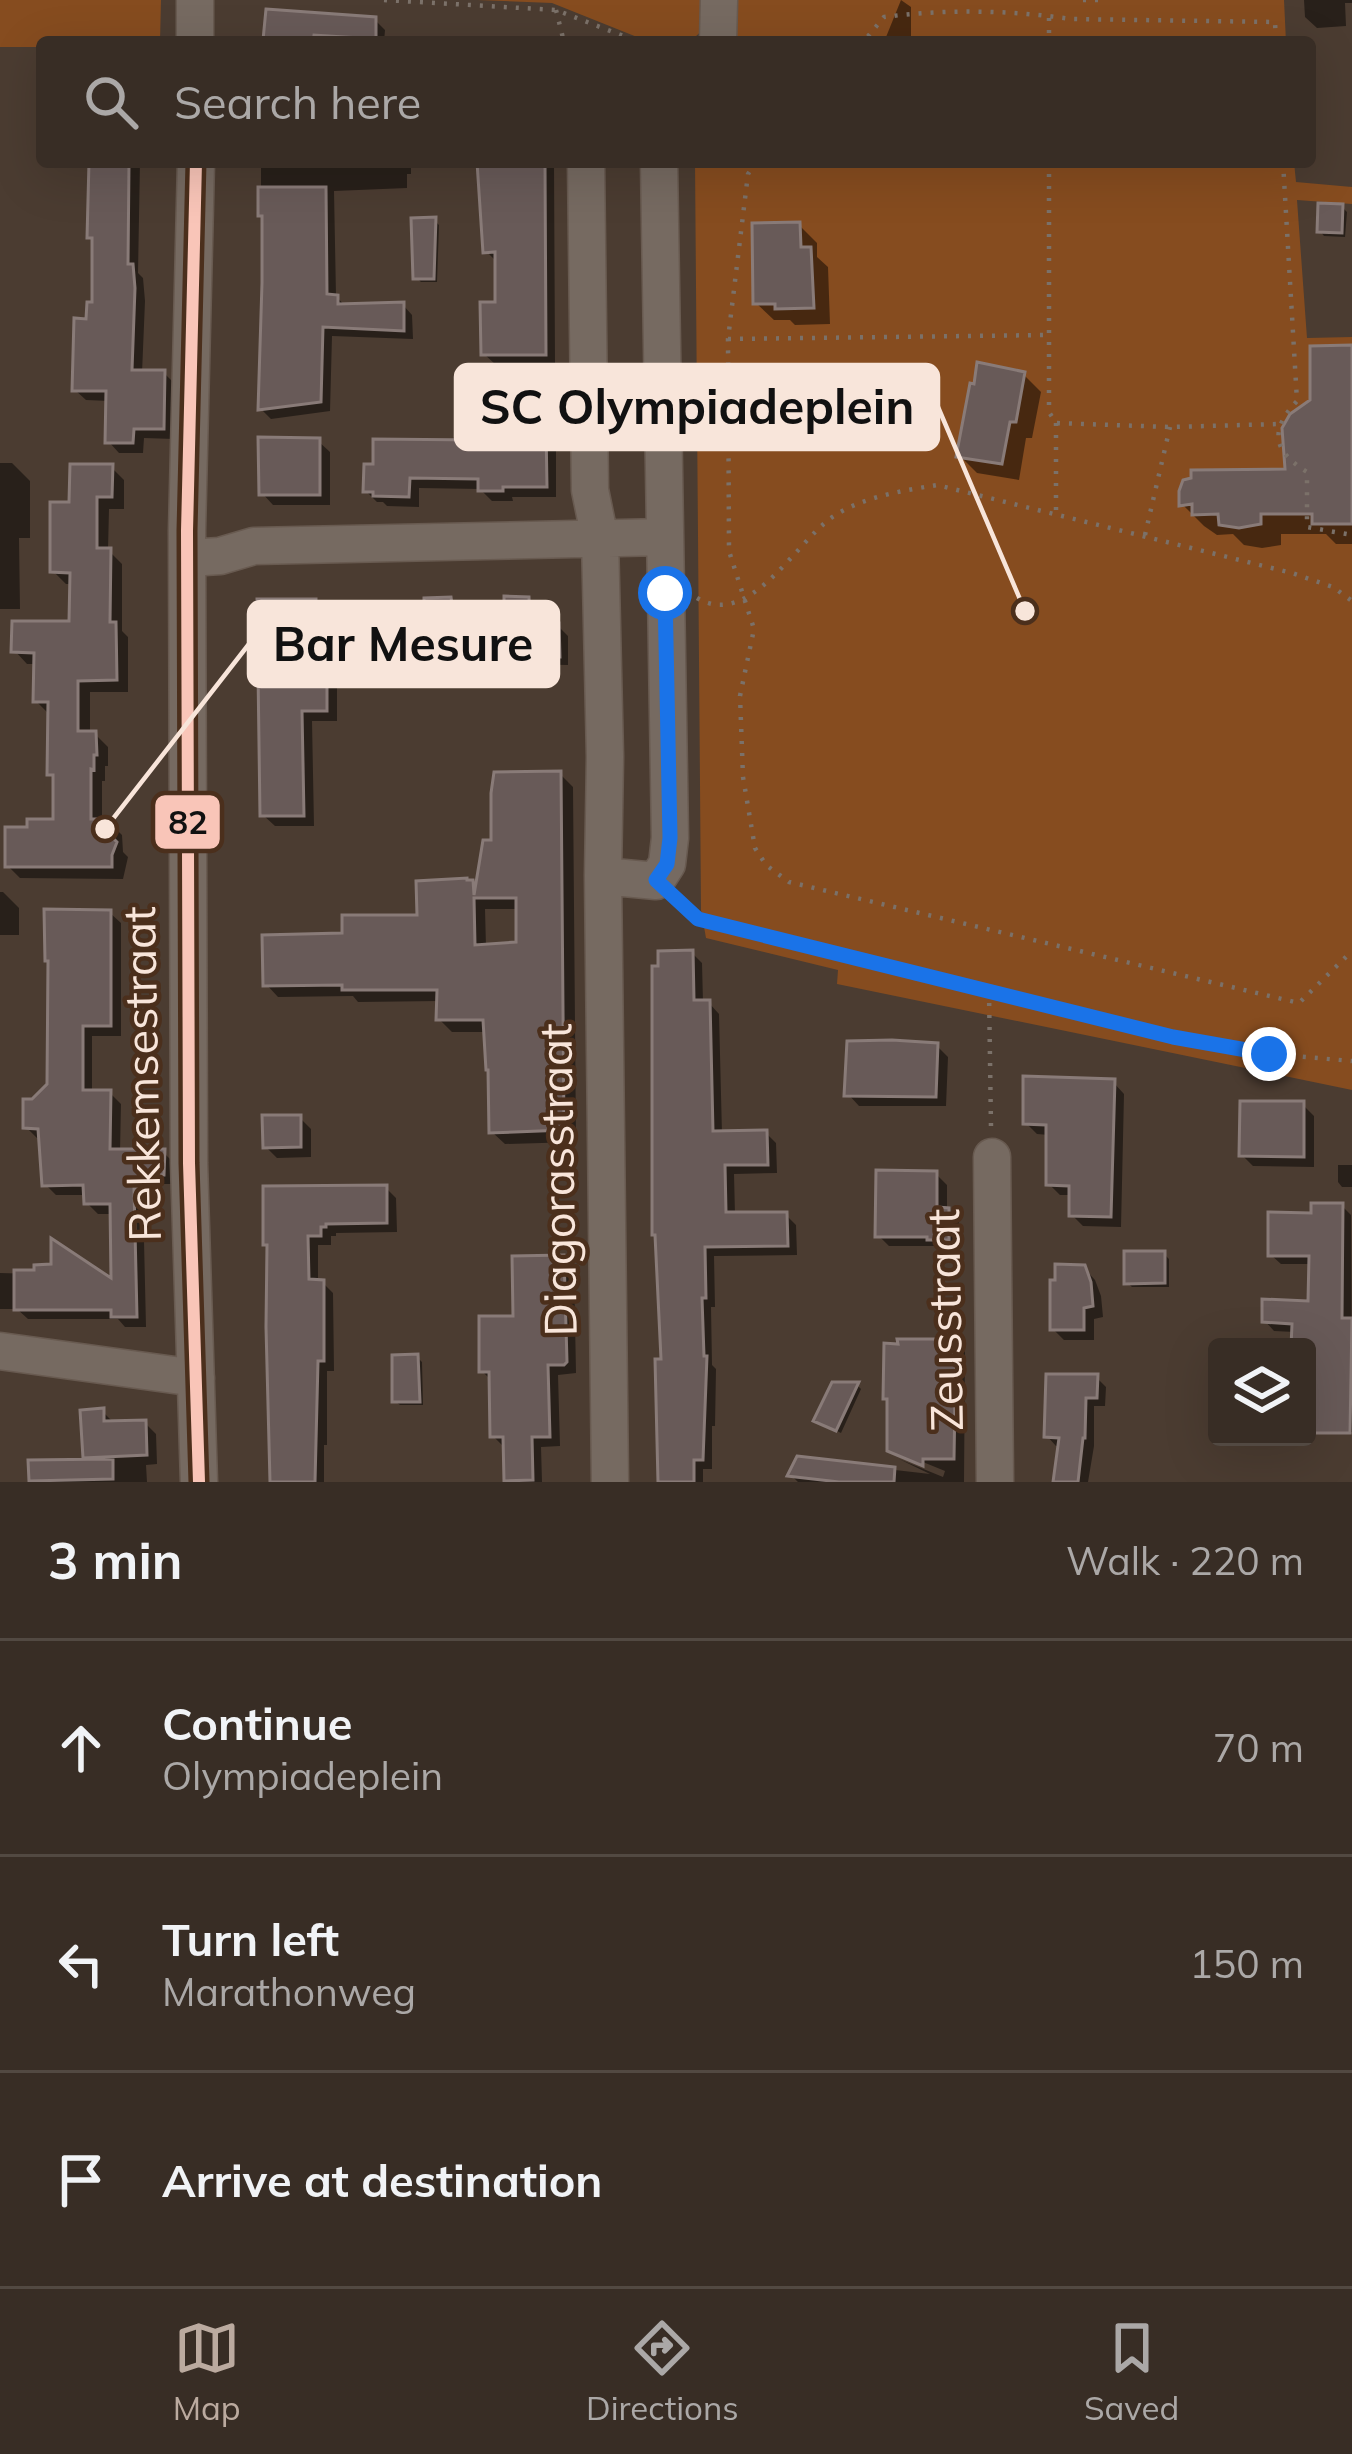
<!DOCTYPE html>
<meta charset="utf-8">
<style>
body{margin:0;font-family:Mulish,sans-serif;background:#3f352d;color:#f1f3f6}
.controls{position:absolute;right:36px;bottom:36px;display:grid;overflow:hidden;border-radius:12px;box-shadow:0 12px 48px #0002}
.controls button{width:108px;height:108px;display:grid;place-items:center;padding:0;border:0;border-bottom:3px solid #524942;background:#382d25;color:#f1f3f6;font:60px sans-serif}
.stop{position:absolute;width:36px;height:36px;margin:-27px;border:9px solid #1a73e8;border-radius:50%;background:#fff}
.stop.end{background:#1a73e8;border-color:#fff;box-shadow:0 3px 12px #0008}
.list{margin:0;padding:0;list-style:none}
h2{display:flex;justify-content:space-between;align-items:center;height:156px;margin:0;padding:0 48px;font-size:51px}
h2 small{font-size:39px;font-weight:400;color:#aba8a7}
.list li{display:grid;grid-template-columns:78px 1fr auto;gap:36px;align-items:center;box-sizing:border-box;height:216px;padding:0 48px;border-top:3px solid #524942}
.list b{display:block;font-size:45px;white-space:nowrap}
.list p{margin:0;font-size:39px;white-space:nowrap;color:#aba8a7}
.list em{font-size:39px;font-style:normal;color:#aba8a7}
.icon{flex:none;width:66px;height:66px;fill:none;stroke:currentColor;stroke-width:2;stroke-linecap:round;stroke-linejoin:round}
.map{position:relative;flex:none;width:1352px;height:1482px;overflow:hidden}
.search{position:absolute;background:#382d25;box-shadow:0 12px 48px #0002;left:36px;right:36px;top:36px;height:132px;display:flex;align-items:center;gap:30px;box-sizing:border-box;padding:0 42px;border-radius:12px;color:#aba8a7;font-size:45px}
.sheet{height:804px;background:#382d25}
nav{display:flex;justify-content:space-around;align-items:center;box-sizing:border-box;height:168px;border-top:3px solid #524942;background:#382d25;font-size:33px;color:#aba8a7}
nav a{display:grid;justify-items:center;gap:6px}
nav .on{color:#bbaa9f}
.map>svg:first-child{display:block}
.green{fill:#864c1f}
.shadow{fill:#0007;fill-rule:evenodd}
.building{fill:#685a58;stroke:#897b78;stroke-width:3;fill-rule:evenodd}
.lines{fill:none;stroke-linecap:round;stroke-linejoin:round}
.minor-casing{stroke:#685a50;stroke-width:39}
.path{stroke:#7b7169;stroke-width:4.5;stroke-dasharray:3 9;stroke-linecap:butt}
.minor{stroke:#766a61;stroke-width:36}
.bus-1-casing{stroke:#4b2f1c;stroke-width:21}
.bus-1{stroke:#f9c5b8;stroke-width:12}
.route{stroke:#1a73e8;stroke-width:15}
.labels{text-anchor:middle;stroke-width:9;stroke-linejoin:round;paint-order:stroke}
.street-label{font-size:45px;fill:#f8e5da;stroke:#4b2f1c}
.leader{fill:none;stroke:#f8e5da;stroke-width:4.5}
.callout-dot{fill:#f8e5da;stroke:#4b2f1c;stroke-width:4.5}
.callout{fill:#f8e5da;stroke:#f8e5da;stroke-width:4.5}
.callout-label{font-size:48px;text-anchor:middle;font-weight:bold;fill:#111}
.line-badge{stroke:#4b2f1c;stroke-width:4.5}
.pale-badge-label{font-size:33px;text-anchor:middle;font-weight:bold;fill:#111}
</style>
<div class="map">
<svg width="1352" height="1482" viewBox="0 0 1352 1482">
<rect width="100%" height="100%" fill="#4b3c31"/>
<path class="green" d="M0 0H161L160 42H42V47H0Z
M477 0H711L705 28 695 37H637L552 3Z
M734 0H1284L1286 42H735Z
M695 162H1294L1296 182 1352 187V204L1297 200 1307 338 1352 337V1090L837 984 838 970 706 938 701 910Z"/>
<path class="shadow" d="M901 0 911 7V42H884Z
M1304 0H1352V3H1345L1346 26 1317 28 1305 17Z
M375 20 385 30 384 42H269L266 39Z
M91 162H140L138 273 143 278 145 301 142 373H164L175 384 174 439 144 438 143 453H119L109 442V401L86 400 75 390 95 305V242L90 237Z
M261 162H411V174H407V188L334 191 336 296 346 307 403 305 412 315 413 339 332 336 330 411 271 419 261 409 265 219 261 215Z
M492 162H554L555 364H495L484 354 498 305V263L486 251Z
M1342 207 1347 212 1345 237 1324 236 1320 231Z
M434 220 439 225 437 282H421L416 277Z
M799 225 817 243V257L828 267 830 324 795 325 790 320H774L756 303Z
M1352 348V544H1336L1326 534H1281V545L1262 548 1244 545 1233 534 1217 535 1204 526 1182 504 1289 472 1313 402Z
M1024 375 1041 392 1032 438H1026L1019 480 977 473 960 456Z
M545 431 556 442V497H512L513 501H492L480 489 419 488V507L387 506 383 502H377L366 491 481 443Z
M318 441 330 452V505H273L262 493Z
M0 463H12L30 481V538H19L20 609H0Z
M111 467 124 480V509H109L108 550 122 564V631L128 637V692H90V734H95L108 747V766H105V781H102V822H109L122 835 123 852 128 857 123 879 20 878 8 866 30 831 56 822V780L50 774V715L36 701 37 664H27L15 651 72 624 73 584H66L53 571 72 505Z
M507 599 528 600 538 609V627L558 626 568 636V665L517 664 507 657Z
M450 600 457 608 480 619 506 657 464 658V666L447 667 427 646Z
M315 602 326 613V674L337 684V721H312L314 826H275L263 815Z
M560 774 573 787 576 1142 505 1144 492 1132 487 1032H452L439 1019 440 1001 358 1002 353 996 278 997 266 984 345 936 420 918 472 883 478 889 494 843ZM485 909H519V945L486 947Z
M0 892H3L19 908V935H0Z
M110 913 121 923V1036H92V1093H110L121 1104 120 1152H163L174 1163V1184H159V1198H143L146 1327H125L118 1319H28L17 1309H0V1273L37 1274 114 1284 113 1214H98L87 1203V1195H56L45 1184 42 1138H37L26 1127 34 1102 50 1086Z
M692 953 702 963 703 1003H709L719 1014 722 1134 766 1133 776 1143 777 1173 734 1174 735 1215H786L796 1225 797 1255 714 1256 715 1307H711L712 1365 716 1369 715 1426H712V1469H703V1482H660L664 1362Z
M937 1046 948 1057 946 1106H859L848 1094Z
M1113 1082 1124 1094 1121 1227 1083 1226 1072 1215V1195H1060L1049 1184V1135L1037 1134 1026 1123Z
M1302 1104 1314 1116V1167L1253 1166 1242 1155Z
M300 1118 311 1129V1157L277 1158 266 1147Z
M1338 1165H1352V1187H1342L1338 1182Z
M936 1174 947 1185V1209L959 1222V1250H941L937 1246H889L878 1235Z
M386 1188 396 1198 397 1232 336 1233V1236H331V1245H318V1283H323L333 1293 334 1371H327V1445H324V1482H274L271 1248Z
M1342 1206 1351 1215 1352 1432H1307V1347H1294L1295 1332 1274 1331 1265 1321 1311 1304V1264H1281L1271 1255 1314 1216Z
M1164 1254 1169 1259V1287H1132L1127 1282Z
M563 1258 574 1269 576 1373 558 1375 560 1446 541 1447 542 1482H509L504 1447 493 1436 492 1381 482 1371 516 1319Z
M1084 1268 1095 1280 1101 1296 1103 1317 1094 1319V1340H1064L1053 1329Z
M955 1342 965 1352 964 1482H798L791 1475 799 1459 930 1474 899 1459 943 1477 945 1471 896 1451V1456L890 1450V1401Z
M417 1357 422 1362 423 1405H400L395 1401Z
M1096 1377 1106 1387 1105 1406H1094V1446L1088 1482H1057L1061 1446H1056L1047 1436Z
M857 1385 861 1389 841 1433 817 1421Z
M102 1411 115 1424 145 1423 156 1434 157 1464 146 1465 147 1482H34L32 1480 86 1462 83 1413Z"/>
<path class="building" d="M266 9 376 17V39L314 35 313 42 263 40Z
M89 162 129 164 128 264H133L135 288 132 370H165L164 429H134L133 443H105L106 391H72L74 318 86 319 87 302H92V238H87Z
M477 162H545L546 355H481L480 302H495V252L483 253Z
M258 187H326L327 294 338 295V304L404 302V331L323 327 321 402 258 410 262 283V216H258Z
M1318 203 1343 204 1342 233 1317 232Z
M436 217 434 279H413L411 218Z
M800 222 801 247H811L814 308 775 309V304H753L752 223Z
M1352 345V524H1312V514H1261V524L1239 528 1219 525 1218 514 1192 515V504L1179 506V491L1183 480 1191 478V470L1285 469 1282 428 1290 414 1310 400V346Z
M977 362 1025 372 1016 422H1010L1002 464 956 457 970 383 974 384Z
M478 426 546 428 547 487H503V491H478V479L410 478 409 497 373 496V492H363L364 464H373V439L478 440Z
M258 437 320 438V495H259Z
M70 464H113L112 497H97V548H111L110 622H116L117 680 78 681V731H96L97 755H94V770L91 769V819H110L111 836 117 842 112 855V867H5V827H27V819H53V775H47L48 702H33L34 653 11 652 12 621H69L70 573 50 572V502H69Z
M504 596 529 597 530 624 559 623 560 657 504 656Z
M451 597 452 605 470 604 499 647 454 648V656L432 657V648H424V598Z
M257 599H316V670H327V711H302L304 816H260Z
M561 771 564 1130 489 1133 488 1070H486L483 1020H436L437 990H342V985L263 986 262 935 342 933V915H417L416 881 467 878V880H473L474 895 483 840H491V793L494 772ZM474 898H516V942L475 945Z
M44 909 111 910V1026H83V1090H111L110 1149H165L164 1175H149V1189L134 1188 137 1317H111V1310H14V1270H34V1265L51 1264V1238L111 1278 110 1204H84L83 1185 42 1186 38 1129 23 1128V1099H32L47 1084 48 961H45Z
M693 950 694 1000H710L713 1131 767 1130 768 1165H725L726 1212H787L788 1246 705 1247 706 1298H702L704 1356H707L703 1460H694V1482H658L655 1359H661L655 1235H652V966H658V951Z
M892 1040 938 1043 936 1097 844 1096 847 1041Z
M1023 1076 1115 1079 1111 1217 1069 1216V1186L1046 1185V1125L1023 1124Z
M1240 1101H1304V1157L1239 1156Z
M262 1115H301V1147L263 1148Z
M876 1170 937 1171V1207L949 1208V1240H927V1237H875Z
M387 1185V1223L326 1224V1227H321V1236H308L309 1279 324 1280V1361H318L315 1482H270L266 1327 267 1245H263V1186Z
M1311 1203H1343L1342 1318H1352L1350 1433H1307V1347H1291L1292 1324 1262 1322V1299L1308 1301 1309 1256H1268V1212L1311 1213Z
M1124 1251H1165V1283L1124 1284Z
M564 1255 567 1362 564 1365H548L550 1437H532L533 1480 504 1481 503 1437H490L489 1372H479V1316H513L512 1256Z
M1055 1264 1085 1265 1091 1282 1093 1306 1084 1308V1330H1050V1280H1055Z
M897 1339H956L954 1459H923V1466L887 1451V1399H883L884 1343 898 1344Z
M418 1354 420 1402H392V1355Z
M1046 1374H1098L1097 1398H1086L1085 1438H1083L1078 1482H1053L1059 1438 1044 1437Z
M832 1382H859L836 1431 813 1421Z
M104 1408V1421L146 1420 147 1455 83 1458 80 1410Z
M797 1456 895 1467 894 1482H839L787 1476Z
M113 1459V1479L29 1481 28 1460Z"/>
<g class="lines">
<g class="minor-casing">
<path id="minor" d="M195 0V42
M718 42 719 0
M196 162 187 531 189 1163 199 1482
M586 162 590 490 600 539 605 757 603 876 656 881 667 864 670 838 659 162
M188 558 220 556 254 546 664 537
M603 876 610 1482
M992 1157 995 1482
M0 1351 196 1378"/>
</g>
<path class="path" d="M384 0 556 10 639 42
M1083 0H1107
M556 10 564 42
M1049 18V42
M834 42 864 41 884 17C945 9 1010 10 1071 19L1275 22 1276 42
M756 162 748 174 728 339 729 551 754 629 740 696 743 777 755 848 766 865 789 882 1299 1003 1352 951
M1049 162V412L1056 423 1170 427 1279 424
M1283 162 1297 401C1269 431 1273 451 1307 472V527L1352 535
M728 339 1049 335
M1056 423V513
M1145 535 1170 427
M697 598C749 629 794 545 831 518 861 497 901 491 937 485L1292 573 1333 587 1352 601
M678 901 697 919 1173 1037 1269 1054 1352 1061
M989 991 991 1127"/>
<use href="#minor" class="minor"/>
<g class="bus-1-casing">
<path id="bus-1" d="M196 162 187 531 189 1163 199 1482"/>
</g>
<use href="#bus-1" class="bus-1"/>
</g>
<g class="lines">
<path class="route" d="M665 593 670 838 667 864 656 880 698 919 1173 1037 1269 1054"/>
</g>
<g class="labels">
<g class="street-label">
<text transform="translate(142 1074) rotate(-91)" y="16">Rekkemsestraat</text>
<text transform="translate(558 1180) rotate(-91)" y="16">Diagorasstraat</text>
<text transform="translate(945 1320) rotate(-91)" y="16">Zeusstraat</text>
</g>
</g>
<path class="leader" d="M1025 611L938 407M105 829L249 644"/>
<g class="callout-dot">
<circle cx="1025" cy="611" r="12"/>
<circle cx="105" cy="829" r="12"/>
</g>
<g class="callout">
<rect x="456" y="365" width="482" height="84" rx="12"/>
<rect x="249" y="602" width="309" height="84" rx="12"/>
</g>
<g class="callout-label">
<text x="697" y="424">SC Olympiadeplein</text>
<text x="403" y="661">Bar Mesure</text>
</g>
<rect class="line-badge" x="153" y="793" width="69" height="58" rx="12" fill="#f9c5b8"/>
<g class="pale-badge-label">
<text x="188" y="834">82</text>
</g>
</svg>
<div class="controls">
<button><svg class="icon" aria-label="layers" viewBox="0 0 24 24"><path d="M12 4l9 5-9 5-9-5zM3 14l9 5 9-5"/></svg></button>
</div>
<div class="stop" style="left:665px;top:593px"></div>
<div class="stop end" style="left:1269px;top:1054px"></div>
<div class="search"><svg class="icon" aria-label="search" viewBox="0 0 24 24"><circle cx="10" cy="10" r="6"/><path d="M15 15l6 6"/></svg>Search here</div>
</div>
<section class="sheet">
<h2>3 min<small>Walk · 220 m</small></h2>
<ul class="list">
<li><svg class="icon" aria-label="ahead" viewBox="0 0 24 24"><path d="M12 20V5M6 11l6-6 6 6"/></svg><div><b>Continue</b><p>Olympiadeplein</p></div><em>70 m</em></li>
<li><svg class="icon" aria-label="left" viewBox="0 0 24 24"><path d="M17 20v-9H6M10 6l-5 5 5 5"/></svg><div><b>Turn left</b><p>Marathonweg</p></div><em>150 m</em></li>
<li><svg class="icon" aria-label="arrive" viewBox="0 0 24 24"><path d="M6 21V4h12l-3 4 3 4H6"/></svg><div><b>Arrive at destination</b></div></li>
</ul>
</section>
<nav>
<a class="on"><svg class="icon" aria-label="map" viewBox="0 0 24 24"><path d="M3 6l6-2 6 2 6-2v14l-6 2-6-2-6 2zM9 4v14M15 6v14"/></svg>Map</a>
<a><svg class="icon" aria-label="directions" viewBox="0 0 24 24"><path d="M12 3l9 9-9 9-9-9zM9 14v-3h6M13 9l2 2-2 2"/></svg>Directions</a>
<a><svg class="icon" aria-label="saved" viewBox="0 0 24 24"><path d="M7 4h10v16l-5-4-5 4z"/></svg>Saved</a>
</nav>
